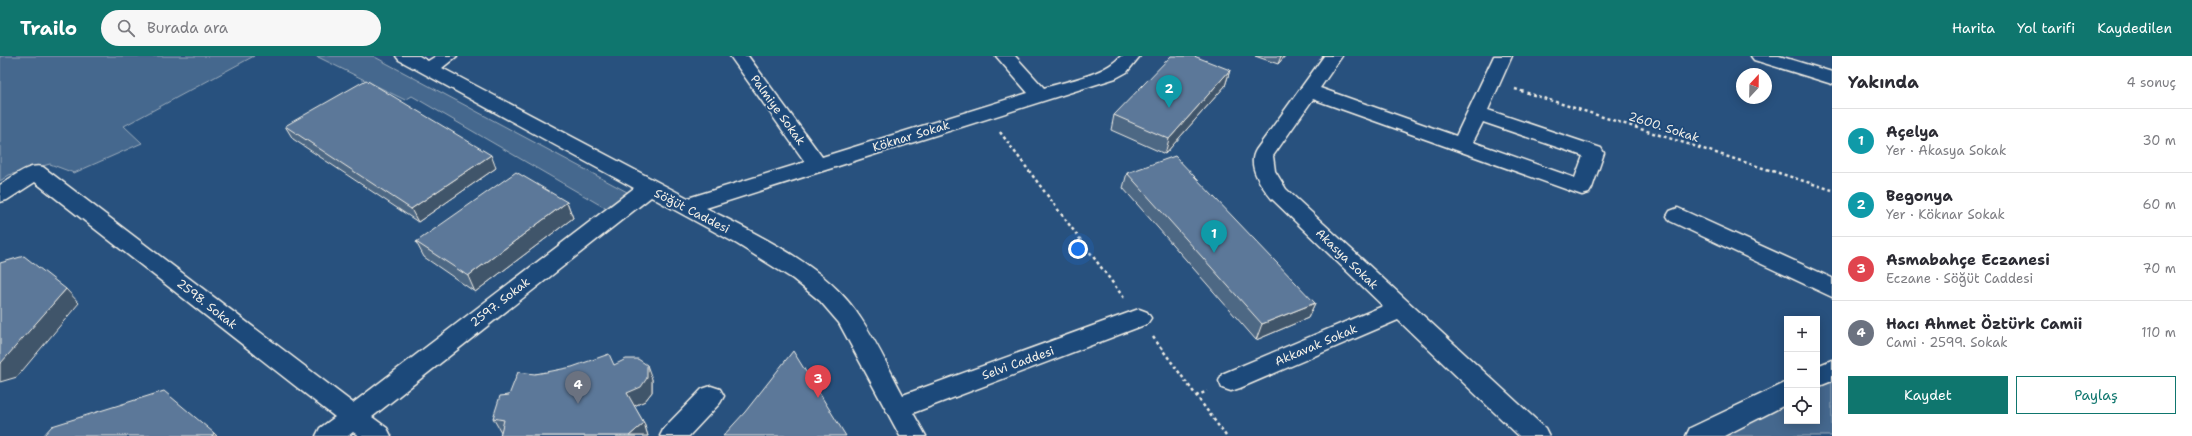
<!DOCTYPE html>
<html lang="tr">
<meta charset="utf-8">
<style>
body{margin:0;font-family:"Shantell Sans",sans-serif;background:#f7f7f7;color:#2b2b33}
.controls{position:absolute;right:12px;bottom:12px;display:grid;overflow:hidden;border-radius:0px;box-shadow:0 2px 10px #0003}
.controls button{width:36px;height:36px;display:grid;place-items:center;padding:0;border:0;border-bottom:1px solid #e1e1e2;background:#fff;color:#2b2b33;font:20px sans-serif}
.compass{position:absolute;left:1736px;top:12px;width:36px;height:36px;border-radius:50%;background:#fff;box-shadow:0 2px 10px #0003;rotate:22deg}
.you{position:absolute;left:1078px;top:193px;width:14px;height:14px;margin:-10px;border:3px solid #fff;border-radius:50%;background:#1a73e8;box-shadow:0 0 0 6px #1a73e833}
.badge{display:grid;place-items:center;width:26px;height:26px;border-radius:50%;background:#0f766e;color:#fff;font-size:13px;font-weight:700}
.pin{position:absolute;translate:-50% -33px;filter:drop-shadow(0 1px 2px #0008)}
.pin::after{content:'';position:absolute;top:21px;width:14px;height:12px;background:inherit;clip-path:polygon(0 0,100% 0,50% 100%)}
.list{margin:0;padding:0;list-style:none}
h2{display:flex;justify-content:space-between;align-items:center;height:52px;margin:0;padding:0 16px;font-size:17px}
h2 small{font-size:13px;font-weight:400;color:#7c7c81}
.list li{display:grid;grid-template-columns:26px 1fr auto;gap:12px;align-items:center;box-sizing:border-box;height:64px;padding:0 16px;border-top:1px solid #e1e1e2}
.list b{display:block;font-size:15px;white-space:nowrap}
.list p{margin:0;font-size:13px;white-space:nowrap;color:#7c7c81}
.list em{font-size:13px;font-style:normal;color:#7c7c81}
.actions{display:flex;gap:8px;padding:12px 16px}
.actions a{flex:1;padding:9px 0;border:1px solid #0f766e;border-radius:0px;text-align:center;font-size:14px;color:#0f766e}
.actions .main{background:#0f766e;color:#fff}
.icon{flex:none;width:22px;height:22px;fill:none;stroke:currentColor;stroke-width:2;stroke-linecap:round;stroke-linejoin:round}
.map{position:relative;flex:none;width:1832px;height:380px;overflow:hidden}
header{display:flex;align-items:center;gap:24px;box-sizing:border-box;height:56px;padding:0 20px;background:#0f766e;color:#fff}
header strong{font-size:19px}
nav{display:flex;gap:22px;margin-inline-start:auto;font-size:14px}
.search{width:280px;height:36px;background:#f7f7f7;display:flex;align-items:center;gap:10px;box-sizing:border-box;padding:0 14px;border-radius:22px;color:#7c7c81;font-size:15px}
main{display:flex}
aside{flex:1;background:#fff}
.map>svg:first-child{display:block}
.green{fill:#45688e;stroke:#9cacbb}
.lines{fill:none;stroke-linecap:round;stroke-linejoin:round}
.street-casing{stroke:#f4f1e8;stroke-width:3}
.path{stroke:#f4f1e8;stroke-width:2.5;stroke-dasharray:3 3;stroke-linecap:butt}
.street{fill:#1f4a7a;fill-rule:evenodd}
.wall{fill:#4e6784;stroke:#f4f1e8}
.shaded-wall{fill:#40546b;stroke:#f4f1e8}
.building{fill:#5b7899;stroke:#f4f1e8}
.labels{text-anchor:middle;stroke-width:3.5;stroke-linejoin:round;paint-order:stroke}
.street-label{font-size:12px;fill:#f4f1e8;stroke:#1f4a7a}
</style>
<header>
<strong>Trailo</strong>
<div class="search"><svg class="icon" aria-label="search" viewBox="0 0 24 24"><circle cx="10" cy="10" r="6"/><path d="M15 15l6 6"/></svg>Burada ara</div>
<nav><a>Harita</a><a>Yol tarifi</a><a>Kaydedilen</a></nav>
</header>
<main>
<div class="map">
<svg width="1832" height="380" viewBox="0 0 1832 380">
<rect width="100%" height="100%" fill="#28517e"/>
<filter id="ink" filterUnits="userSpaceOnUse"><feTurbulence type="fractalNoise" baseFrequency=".025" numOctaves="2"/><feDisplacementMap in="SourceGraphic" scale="8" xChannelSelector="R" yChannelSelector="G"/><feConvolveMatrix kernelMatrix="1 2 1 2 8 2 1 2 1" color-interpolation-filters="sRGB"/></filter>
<g filter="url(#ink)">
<path class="green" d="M0 0H254L124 70 142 87 74 117 50 108 9 119 0 125Z
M316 0H373L629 137 607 153 412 40 405 44Z
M1832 314V380H1699L1787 336V365H1817V321Z"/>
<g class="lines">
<g class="street-casing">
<path id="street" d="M396 0H419L428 5 436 0H457L442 12 688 142 805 106 730 0H748L822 101 1028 37 996 0H1015L1044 32C1070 24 1102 20 1121 0H1140L1127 16 1116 22 706 152C756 178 822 208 855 254 874 280 888 311 903 339L1139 253 1147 256 1151 262 1147 268 913 357 926 380H900L839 267 820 245 793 223 737 188 651 141 372 361 387 372 391 380H359L353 376 348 380H316L320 372 335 361 35 126 7 144 0 146V129C13 121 28 107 43 111L353 347 634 132 399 4Z
M1324 0H1342L1320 32 1456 80 1494 0H1512L1488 54 1601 92 1604 97 1592 132 1589 137 1582 139 1313 43 1273 100 1275 115 1286 133 1545 372 1549 380H1519L1398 264 1240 332 1231 335 1222 332 1219 325 1222 318 1383 250 1272 143C1262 131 1246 110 1256 94ZM1483 66 1583 100 1575 122 1473 86Z
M1751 0H1779L1832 16V28L1754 4Z
M1678 152 1832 222V241L1670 165 1667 160 1670 155Z
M1832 304V325L1817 331V310Z
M1787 326V348L1724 380H1686L1690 372Z
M711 330 720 333 724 340 720 347 689 380H660L664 372 702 333Z"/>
</g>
<path class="path" d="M1515 33 1832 134
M1000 76 1124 242
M1153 281 1226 380
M1196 340 1207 335"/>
<use href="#street" class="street"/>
</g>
<path class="wall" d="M1255 0H1285L1278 8Z
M1230 14 1225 30 1165 98 1111 74 1114 59Z
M285 70 496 112 418 166 293 83Z
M1127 117 1315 247 1308 262 1256 284 1123 132Z
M567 146 573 162 475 236 424 201 416 186Z
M614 309 652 323V336L645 345 634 350 644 367 648 380H500L501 376 493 362 535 318Z"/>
<path class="shaded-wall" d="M1281 0H1285L1278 8Z
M1230 14 1225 30 1165 98 1169 83Z
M491 99 496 112 418 166 411 153Z
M567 146 573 162 475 236 468 220Z
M66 233 79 247 17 321 0 326V307Z
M1315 247 1308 262 1256 284 1262 268Z
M647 309 652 323V336L645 345 632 351 627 337Z
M644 367 648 380H629Z
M214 377 217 380H212Z"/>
<path class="building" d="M1171 0H1194L1230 14 1169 83 1114 59Z
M366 24 491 99 411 153 285 70Z
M1175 100 1315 247 1262 268 1127 117Z
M516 116 567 146 468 220 416 186Z
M24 200 66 233 1 307H0V207Z
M793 295 846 380H723L745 356Z
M609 298 614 309 626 303H638L647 309V322L641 331 627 337 644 367 629 380H500L504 364 493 362 500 340 509 339 518 316 535 318 552 315 572 311Z
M164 335 214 377 212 380H43L52 370Z"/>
</g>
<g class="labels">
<g class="street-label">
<text transform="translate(778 54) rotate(54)" y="4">Palmiye Sokak</text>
<text transform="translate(1664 71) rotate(18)" y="4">2600. Sokak</text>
<text transform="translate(911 80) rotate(-17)" y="4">Köknar Sokak</text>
<text transform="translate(692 155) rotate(27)" y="4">Söğüt Caddesi</text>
<text transform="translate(1347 203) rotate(44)" y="4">Akasya Sokak</text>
<text transform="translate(500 246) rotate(-38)" y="4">2597. Sokak</text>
<text transform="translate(207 248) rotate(38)" y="4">2598. Sokak</text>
<text transform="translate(1316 289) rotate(-23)" y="4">Akkavak Sokak</text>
<text transform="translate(1018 307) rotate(-20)" y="4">Selvi Caddesi</text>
</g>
</g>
</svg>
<div class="controls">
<button>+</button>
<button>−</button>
<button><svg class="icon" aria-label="locate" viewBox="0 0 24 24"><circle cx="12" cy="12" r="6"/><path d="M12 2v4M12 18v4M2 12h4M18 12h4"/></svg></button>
</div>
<svg class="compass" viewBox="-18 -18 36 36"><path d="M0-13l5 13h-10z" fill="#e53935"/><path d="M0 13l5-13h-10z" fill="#7c7c81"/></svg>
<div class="you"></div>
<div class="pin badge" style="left:1214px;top:197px;background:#0f9aa8">1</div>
<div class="pin badge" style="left:1169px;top:52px;background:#0f9aa8">2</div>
<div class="pin badge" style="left:818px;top:342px;background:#e0444e">3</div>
<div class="pin badge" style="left:578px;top:348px;background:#6b7280">4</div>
</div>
<aside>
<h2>Yakında<small>4 sonuç</small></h2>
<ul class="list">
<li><span class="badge" style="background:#0f9aa8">1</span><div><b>Açelya</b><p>Yer · Akasya Sokak</p></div><em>30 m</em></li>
<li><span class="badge" style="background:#0f9aa8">2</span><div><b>Begonya</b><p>Yer · Köknar Sokak</p></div><em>60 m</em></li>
<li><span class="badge" style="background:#e0444e">3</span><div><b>Asmabahçe Eczanesi</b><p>Eczane · Söğüt Caddesi</p></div><em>70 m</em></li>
<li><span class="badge" style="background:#6b7280">4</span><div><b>Hacı Ahmet Öztürk Camii</b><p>Cami · 2599. Sokak</p></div><em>110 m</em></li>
</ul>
<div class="actions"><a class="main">Kaydet</a><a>Paylaş</a></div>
</aside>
</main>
